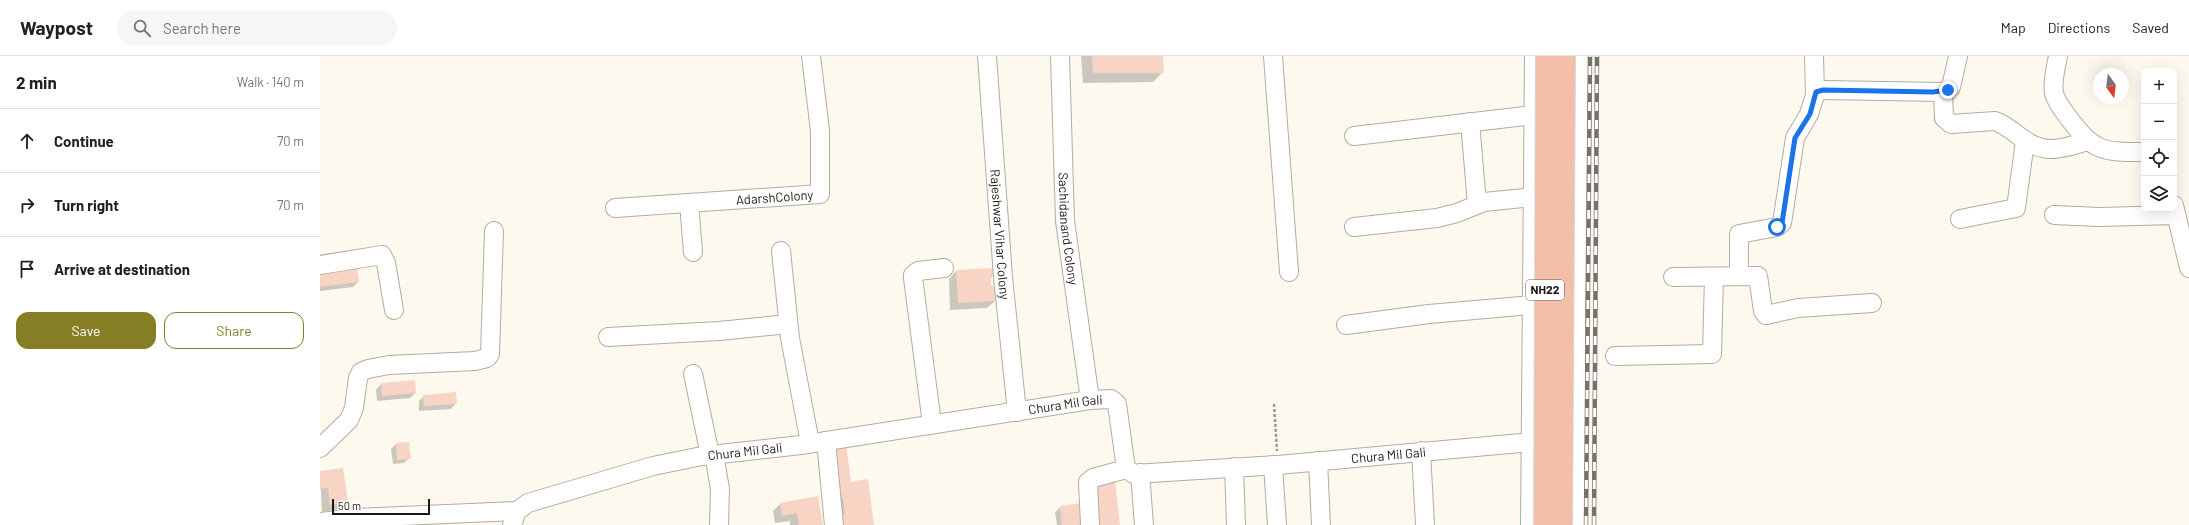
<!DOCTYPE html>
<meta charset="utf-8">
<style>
body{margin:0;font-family:Barlow,sans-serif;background:#f6f6f6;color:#202124}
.controls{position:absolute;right:12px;top:12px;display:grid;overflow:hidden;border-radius:8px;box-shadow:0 4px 16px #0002}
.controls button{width:36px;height:36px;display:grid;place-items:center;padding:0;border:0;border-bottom:1px solid #e0e0e0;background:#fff;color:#202124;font:20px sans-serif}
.compass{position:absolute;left:1773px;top:12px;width:36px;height:36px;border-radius:50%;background:#fff;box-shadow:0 4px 16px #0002;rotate:166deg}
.scale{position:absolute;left:12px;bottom:10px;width:98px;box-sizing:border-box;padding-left:4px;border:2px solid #1b1913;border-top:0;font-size:11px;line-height:14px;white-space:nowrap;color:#1b1913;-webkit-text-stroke:3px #fff;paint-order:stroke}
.stop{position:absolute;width:12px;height:12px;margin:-9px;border:3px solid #1a73e8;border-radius:50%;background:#fff}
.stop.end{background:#1a73e8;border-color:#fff;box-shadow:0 1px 4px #0008}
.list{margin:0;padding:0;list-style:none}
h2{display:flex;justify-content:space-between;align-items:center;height:52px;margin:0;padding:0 16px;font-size:17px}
h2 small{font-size:13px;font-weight:400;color:#757577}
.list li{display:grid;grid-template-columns:26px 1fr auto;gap:12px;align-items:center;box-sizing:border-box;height:64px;padding:0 16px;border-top:1px solid #e0e0e0}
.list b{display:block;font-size:15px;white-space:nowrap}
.list em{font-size:13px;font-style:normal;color:#757577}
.actions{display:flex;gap:8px;padding:12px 16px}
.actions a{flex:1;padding:9px 0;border:1px solid #857e25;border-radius:12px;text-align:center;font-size:14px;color:#857e25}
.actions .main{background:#857e25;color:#fff}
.icon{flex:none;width:22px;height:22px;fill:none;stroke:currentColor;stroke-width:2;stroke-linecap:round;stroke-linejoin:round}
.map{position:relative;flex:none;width:1869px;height:469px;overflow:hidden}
header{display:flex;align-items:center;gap:24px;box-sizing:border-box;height:56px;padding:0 20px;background:#fff;border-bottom:1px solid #e0e0e0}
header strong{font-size:19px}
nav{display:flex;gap:22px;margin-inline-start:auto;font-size:14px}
.search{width:280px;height:36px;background:#f6f6f6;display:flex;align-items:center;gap:10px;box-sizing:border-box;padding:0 14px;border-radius:22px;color:#757577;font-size:15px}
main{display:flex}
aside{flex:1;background:#fff}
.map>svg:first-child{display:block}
.shadow{fill:#0003}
.building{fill:#f8d4c4}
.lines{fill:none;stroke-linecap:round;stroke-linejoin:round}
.minor-casing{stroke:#b4ac9d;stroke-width:20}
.path{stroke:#9b978f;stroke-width:2.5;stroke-dasharray:3 2;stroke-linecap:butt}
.minor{stroke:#fff;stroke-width:18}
.rail-casing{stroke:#76726b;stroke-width:4.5}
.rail{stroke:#fff;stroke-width:3;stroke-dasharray:9;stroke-linecap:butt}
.highway-bridge-casing{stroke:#d6d6d5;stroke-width:24;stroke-linecap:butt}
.highway-bridge{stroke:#f3bfa8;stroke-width:22}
.route{stroke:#1a73e8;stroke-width:5}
.labels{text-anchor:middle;stroke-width:3;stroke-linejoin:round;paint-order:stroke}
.shield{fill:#fff;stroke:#5f5e5a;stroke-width:1}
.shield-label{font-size:12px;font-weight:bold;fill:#1b1913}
.street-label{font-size:13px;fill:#1b1913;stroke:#fff}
</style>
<header>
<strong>Waypost</strong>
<div class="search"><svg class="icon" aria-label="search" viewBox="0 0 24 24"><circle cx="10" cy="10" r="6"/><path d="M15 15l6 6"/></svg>Search here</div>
<nav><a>Map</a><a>Directions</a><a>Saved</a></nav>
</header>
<main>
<aside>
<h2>2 min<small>Walk · 140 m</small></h2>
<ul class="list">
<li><svg class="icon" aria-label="ahead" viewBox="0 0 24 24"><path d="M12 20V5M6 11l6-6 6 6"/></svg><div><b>Continue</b></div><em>70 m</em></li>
<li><svg class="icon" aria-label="right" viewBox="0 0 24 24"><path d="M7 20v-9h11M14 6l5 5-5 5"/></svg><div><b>Turn right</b></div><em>70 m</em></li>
<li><svg class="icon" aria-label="arrive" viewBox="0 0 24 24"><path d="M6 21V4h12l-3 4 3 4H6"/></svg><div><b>Arrive at destination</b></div></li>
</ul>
<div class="actions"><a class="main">Save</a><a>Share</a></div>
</aside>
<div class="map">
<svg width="1869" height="469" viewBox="0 0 1869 469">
<rect width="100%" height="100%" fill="#fef9ef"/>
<path class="shadow" d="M761 0H842L843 16 833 26 763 27Z
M0 213 38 226 33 231 0 235Z
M636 215 673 220 670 223V231L675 245 667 252 630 254 629 223Z
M61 328 95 337 90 342 57 345 56 334Z
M104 340 136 347 131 353 99 355V345Z
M76 388 89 402 84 407 73 408 71 393Z
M508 391 530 427 553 469H505L514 460 504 452 498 401Z
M0 416 27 445 19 453 2 456Z
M460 448 502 469H470V465L455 467 453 455Z
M741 451 763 469H737L735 456Z"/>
<path class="building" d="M772 0H843L844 17H773Z
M37 208 39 226 0 231V212Z
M673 212 674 220H671V230H675L676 245 638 247 636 214Z
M95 324 96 337 62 340 61 327Z
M136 336 137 348 104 350 103 339Z
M89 386 91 403 77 404 76 387Z
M526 388 531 426 548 423 554 469H514L513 459 525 458 523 442 514 443 507 390Z
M23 412 28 446 10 449 8 432 0 433V415Z
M795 425 800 469H776L771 427Z
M498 440 503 469H479L477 457 462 460 460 447Z
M761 447 764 469H742L740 450Z"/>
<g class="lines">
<g class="minor-casing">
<g id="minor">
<path id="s1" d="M667 0 683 221 697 356"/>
<path id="s2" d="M740 0 745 165 770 344"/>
<path d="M953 0 969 216"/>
<path d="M1494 0 1495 38"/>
<path d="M1738 0C1736 11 1732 25 1734 37 1736 46 1743 54 1748 61 1774 96 1782 96 1824 96"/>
<path d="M1623 36 1624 62 1631 68 1675 65C1684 68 1691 74 1699 80 1722 99 1740 94 1767 85"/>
<path d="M1150 66 1157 148"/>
<path d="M1034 80 1214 59"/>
<path d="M369 147 373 196"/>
<path d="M1854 149 1869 212"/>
<path id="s3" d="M295 152 500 138V75L491 0"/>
<path d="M1734 159 1779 161 1856 159"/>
<path d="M1640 163 1696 152 1705 85"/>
<path d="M1034 171 1117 162 1137 157 1164 146 1213 141"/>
<path d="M461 195 470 282 490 387"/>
<path d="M0 209 62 199 66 207 74 254"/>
<path d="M1419 220V178L1457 171 1462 167 1475 82 1489 58 1496 36 1503 34 1623 36 1631 31 1638 0"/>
<path d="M1353 221 1438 220 1443 255 1446 259 1478 252 1552 247"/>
<path d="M1026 269 1109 258 1212 249"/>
<path d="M288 281 399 275 468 268"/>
<path d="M1295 300 1392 298 1394 221"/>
<path d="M373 318 390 399"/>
<path d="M612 368 593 222V219L598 215 624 212"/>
<path d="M506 385 514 469"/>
<path d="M0 392 29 364 34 352 38 322 41 316 48 313 69 309 155 305 167 302 170 298 174 175"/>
<path d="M1101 395 1105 469"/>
<path d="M394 398 400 433 399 469"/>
<path d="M998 405 1001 469"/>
<path d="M953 409 957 469"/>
<path d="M914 411 916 469"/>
<path d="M820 417 824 469"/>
<path d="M0 466 35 462 197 455"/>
<path id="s4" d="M192 469 197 455 208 447 333 410 382 400 481 389 770 344 791 343 797 348 806 413 814 418 958 409 1211 386"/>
<path d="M770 469 768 426 773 422 806 413"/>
<path d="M1210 469 1214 0"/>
<path d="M1256 469V257L1259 0"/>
</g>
</g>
<path class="path" d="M954 348 957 395"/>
<use href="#minor" class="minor"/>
<g class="rail-casing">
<path id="rail" d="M1266 469 1270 0
M1274 469 1277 0"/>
</g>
<use href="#rail" class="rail"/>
<g class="highway-bridge-casing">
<path id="highway-bridge" d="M1225 469 1227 0
M1241 469 1244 0"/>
</g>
<use href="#highway-bridge" class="highway-bridge"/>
</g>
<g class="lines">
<path class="route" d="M1457 171 1462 167 1475 82 1490 58 1496 36 1503 34 1613 36 1628 34"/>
</g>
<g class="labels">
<rect class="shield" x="1206" y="224" width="38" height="20" rx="3"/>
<g class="shield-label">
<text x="1225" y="238">NH22</text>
</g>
<g class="street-label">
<text dy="5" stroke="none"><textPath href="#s3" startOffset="160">AdarshColony</textPath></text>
<text dy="5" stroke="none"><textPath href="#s2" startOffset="173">Sachidanand Colony</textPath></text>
<text dy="5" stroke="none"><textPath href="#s1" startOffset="179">Rajeshwar Vihar Colony</textPath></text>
<text dy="5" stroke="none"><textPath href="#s4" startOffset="576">Chura Mil Gali</textPath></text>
<text dy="5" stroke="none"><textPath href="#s4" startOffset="252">Chura Mil Gali</textPath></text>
<text dy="5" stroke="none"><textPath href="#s4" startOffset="960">Chura Mil Gali</textPath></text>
</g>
</g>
</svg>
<div class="controls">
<button>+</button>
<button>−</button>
<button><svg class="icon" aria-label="locate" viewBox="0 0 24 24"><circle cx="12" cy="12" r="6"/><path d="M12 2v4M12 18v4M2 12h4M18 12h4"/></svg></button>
<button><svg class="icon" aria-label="layers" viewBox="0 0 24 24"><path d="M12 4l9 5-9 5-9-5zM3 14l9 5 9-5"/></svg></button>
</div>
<svg class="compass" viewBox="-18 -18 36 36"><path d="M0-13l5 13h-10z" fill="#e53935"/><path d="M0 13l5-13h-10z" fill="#757577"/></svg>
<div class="scale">50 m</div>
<div class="stop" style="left:1457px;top:171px"></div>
<div class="stop end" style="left:1628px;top:34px"></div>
</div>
</main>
